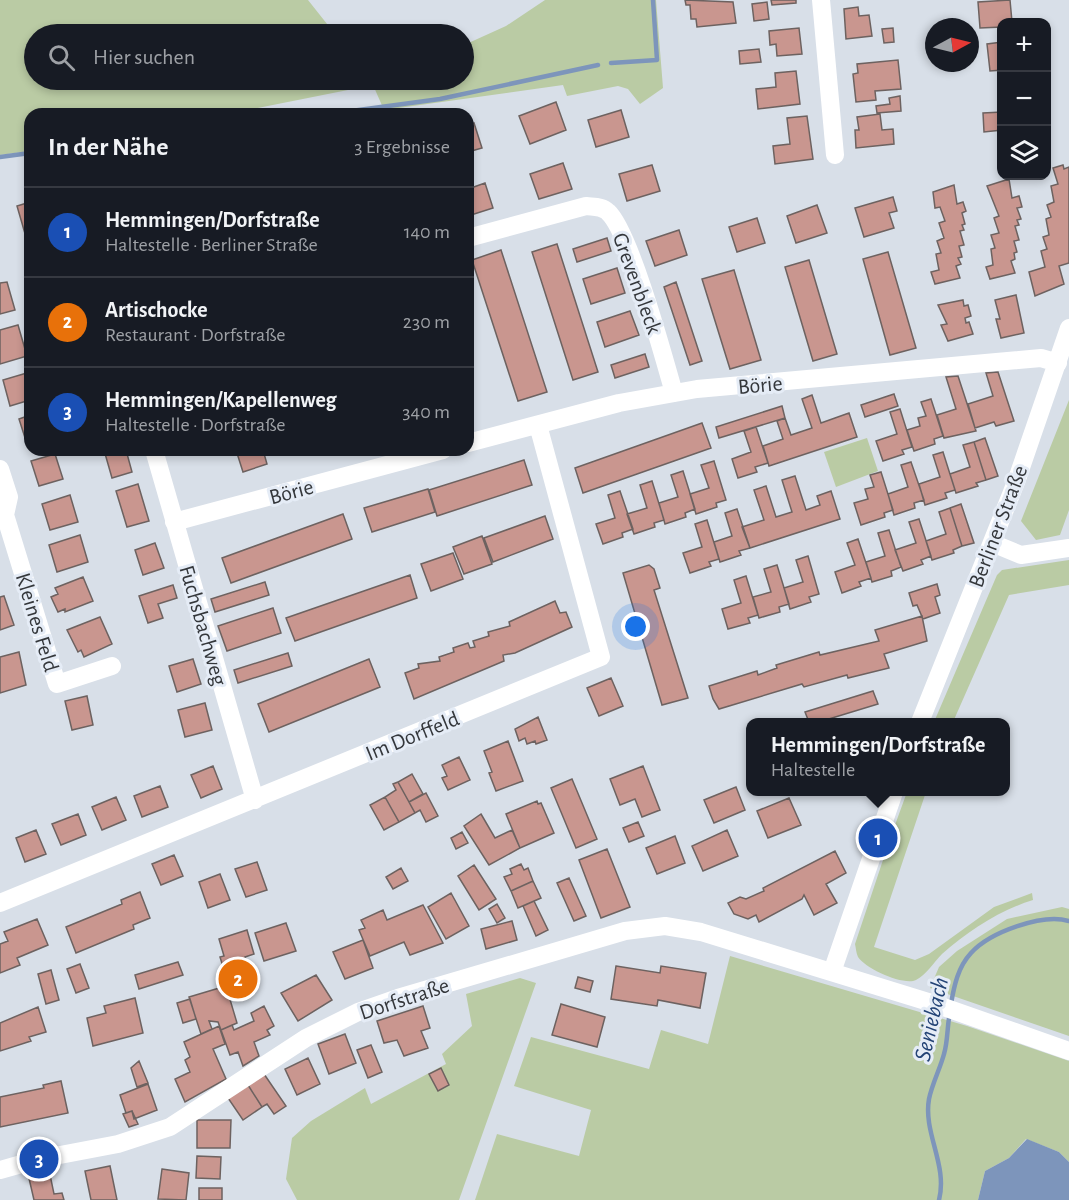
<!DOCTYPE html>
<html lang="de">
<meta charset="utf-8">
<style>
body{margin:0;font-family:"Alegreya Sans",sans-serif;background:#242831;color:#f1f3f6}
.controls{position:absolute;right:18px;top:18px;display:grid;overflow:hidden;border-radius:12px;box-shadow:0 3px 9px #0003}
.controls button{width:54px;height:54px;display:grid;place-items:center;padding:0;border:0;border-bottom:2px solid #363941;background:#171b24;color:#f1f3f6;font:30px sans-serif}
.compass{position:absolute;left:925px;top:18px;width:54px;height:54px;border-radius:50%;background:#171b24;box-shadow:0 3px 9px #0003;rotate:83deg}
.you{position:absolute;left:636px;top:627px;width:21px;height:21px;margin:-15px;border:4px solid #fff;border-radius:50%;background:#1a73e8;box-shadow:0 0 0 9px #1a73e833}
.badge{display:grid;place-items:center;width:39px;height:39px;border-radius:50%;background:#a6b18d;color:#fff;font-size:20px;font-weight:700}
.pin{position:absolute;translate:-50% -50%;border:3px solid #fff;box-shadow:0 2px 6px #0006}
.popup{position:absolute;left:746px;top:718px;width:264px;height:78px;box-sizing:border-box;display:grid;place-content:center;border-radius:12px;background:#171b24;filter:drop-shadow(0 2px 4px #0005);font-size:20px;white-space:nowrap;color:#9ea1a6}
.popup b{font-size:22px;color:#f1f3f6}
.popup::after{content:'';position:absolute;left:50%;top:100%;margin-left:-12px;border:12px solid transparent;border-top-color:#171b24}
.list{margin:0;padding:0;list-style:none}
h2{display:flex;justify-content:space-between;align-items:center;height:78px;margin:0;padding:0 24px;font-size:26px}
h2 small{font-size:20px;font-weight:400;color:#9ea1a6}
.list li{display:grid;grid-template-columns:39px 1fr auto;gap:18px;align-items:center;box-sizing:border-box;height:90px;padding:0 24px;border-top:2px solid #363941}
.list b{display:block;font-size:22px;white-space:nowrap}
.list p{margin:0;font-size:20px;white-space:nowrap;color:#9ea1a6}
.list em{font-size:20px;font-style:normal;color:#9ea1a6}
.icon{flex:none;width:33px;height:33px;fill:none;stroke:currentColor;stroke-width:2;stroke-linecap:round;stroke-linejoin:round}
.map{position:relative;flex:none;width:1069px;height:1200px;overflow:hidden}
.search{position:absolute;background:#171b24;box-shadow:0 3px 9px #0003;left:24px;top:24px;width:450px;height:66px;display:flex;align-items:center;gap:15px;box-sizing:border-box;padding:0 21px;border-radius:33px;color:#9ea1a6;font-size:22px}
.panel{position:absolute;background:#171b24;box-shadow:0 3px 9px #0003;left:24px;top:108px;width:450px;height:348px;border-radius:18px}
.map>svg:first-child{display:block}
.green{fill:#bacba4}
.water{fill:#7d95bb}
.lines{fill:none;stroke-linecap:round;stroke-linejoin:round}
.stream{stroke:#7d95bb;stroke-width:4.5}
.building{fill:#c9968f;stroke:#6d6260;stroke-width:1.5}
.minor{stroke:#fff;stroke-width:18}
.labels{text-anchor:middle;stroke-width:6;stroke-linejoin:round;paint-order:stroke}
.street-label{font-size:22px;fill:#34373b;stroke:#e5ecf6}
.water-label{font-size:24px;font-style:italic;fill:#234375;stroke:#e5ecf6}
</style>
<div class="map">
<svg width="1069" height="1200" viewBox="0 0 1069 1200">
<rect width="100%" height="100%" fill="#d8dfe8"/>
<path class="green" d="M0 0H308L335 34H34V80H369L373 84 384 80H464V45L506 26 545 0H656L663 88 640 104 628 89 618 86 567 96 563 85 384 110 373 85 227 114H30V151L0 155Z
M1069 400V510L1060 535 1036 540 1021 521Z
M867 438 878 471 836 487 824 452Z
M1069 560V585L1009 595 953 722H934L997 575 1002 570Z
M907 792H926L874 947 915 960 929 954 994 907 1032 893 1033 900C1000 910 968 931 942 954 934 962 926 975 916 980 904 986 866 969 858 957 856 953 856 948 855 944L887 848 891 849 895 838 891 836Z
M1062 907 1069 909V1036L930 988 939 967 957 951 1007 919Z
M730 956 967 1026 1069 1061V1162L1059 1152 1026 1139 1009 1158 985 1171 978 1200H475L497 1134 579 1156 591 1110 514 1086 531 1037 649 1069 661 1030 708 1044Z
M520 978 536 983 459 1200H297L286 1179 292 1138 311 1121 365 1088 371 1104 446 1064 442 1054 472 1026 466 994Z"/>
<path class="water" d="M1027 1139 1059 1152 1069 1162V1200H978L985 1171 1009 1158Z"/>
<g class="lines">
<path class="stream" d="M611 63 657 60 653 0
M329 114 440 99 598 65
M0 157 30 153
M951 1004C954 986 958 967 971 953 990 932 1043 913 1069 921
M939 1200C948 1165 923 1133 929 1099 932 1084 940 1069 944 1054 948 1041 947 1026 950 1012"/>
</g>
<path class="building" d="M685 0 733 2 736 23 697 27 696 19H691L690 5H686Z
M771 0H796V3L772 5Z
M1010 0 1012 22H1002V27L980 28 978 2Z
M767 2 769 19 754 21 752 4Z
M858 7 859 16 869 15 872 36 846 39 844 9Z
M799 28 802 54 777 56 776 44 770 45 769 31Z
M893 28 894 42 884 43 882 29Z
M1002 42V70L990 71 987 44Z
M759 49 761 62 740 64 739 51Z
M898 60 901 89 875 91 876 100 856 102 853 74 858 73 857 64Z
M796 71 800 104 758 109 756 89 776 87 775 73Z
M900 96 901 111 877 113 876 106 890 104 889 98Z
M556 102 566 130 530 144 519 116Z
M621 110 629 137 596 147 588 120Z
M1002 112V130L984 132 983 113Z
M880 114 882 130 893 129 894 144 856 148 855 130H859L857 117Z
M807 116 813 159 775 164 773 146 790 144 787 118Z
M474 123 482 148 468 152V125Z
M563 163 572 189 539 199 530 174Z
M652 165 660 191 627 201 619 174Z
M1063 165 1064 169 1069 167V263L1059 266 1064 284 1035 296 1029 272 1045 267 1041 251 1047 249 1043 237 1049 235 1046 219 1051 217 1047 205 1054 202 1051 186 1058 184 1053 168Z
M1009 179 1012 198 1019 196 1022 207 1017 208 1021 219 1017 220 1019 225 1015 226 1019 240 1014 241 1017 252 1014 253 1015 259 1011 261 1015 273 990 279 986 267 993 265 991 249 995 248 991 235 999 233 994 218 999 216 987 186Z
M485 183 493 208 468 216V189Z
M954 185 957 204 963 202 966 211 962 213 965 224 962 225 964 230 960 231 964 245 959 246 962 257 958 258 961 264 956 266 960 278 935 284 931 272 939 270 936 254 941 253 937 241 944 238 939 223 945 221 940 207 935 208 933 192Z
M893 197 897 211 889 213 894 228 864 237 855 208Z
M30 202V244H28L17 206Z
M817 205 827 233 796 243 787 216Z
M757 218 765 243 737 252 729 227Z
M679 230 687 255 655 266 646 241Z
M607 238 611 251 577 262 573 249Z
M557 244 598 372 573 380 532 252Z
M501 250 547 392 518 401 472 260Z
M888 252 916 348 890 355 863 259Z
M809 260 837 354 813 361 785 267Z
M617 268 625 293 591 304 583 279Z
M734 270 761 360 730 369 702 279Z
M7 282 15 310 0 314V283Z
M676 282 702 361 690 365 664 287Z
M1016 295 1024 333 1001 338 996 319H1000L995 300Z
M963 300 964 306 968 305 971 316 965 318 966 323 969 322 973 334 948 341 941 325 947 324 938 305Z
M630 311 639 335 605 347 597 322Z
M18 325 27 356 0 364V330Z
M645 354 649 367 615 378 611 365Z
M30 372V400L10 406 3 380Z
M998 372 1014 421 996 426 994 422 975 428 968 404 993 396 986 373Z
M958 376 976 431 944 438 937 415 956 409 946 377Z
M894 394 898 406 865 417 861 405Z
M812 395 821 423 849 413 857 437 769 466 763 446 783 439 777 421 785 418 791 435 812 428 802 399Z
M931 399 943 436 934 439 935 444 914 451 907 430 920 426 918 418 926 416 921 402Z
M782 406 785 418 719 438 716 427Z
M900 409 912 447 902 450 904 454 883 461 876 441 897 434 890 412Z
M30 415V444H27L19 419Z
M702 423 711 448 583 493 575 468Z
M756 427 768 463 755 467 757 472 738 478 732 459 751 452 744 431Z
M985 438 998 476 986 480 974 442Z
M974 442 986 480 976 483 978 486 956 493 950 474 970 467 963 445Z
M104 450H126L132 472 112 478Z
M236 450H263L267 464 243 472Z
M943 452 955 490 945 493 947 498 925 505 919 484 940 477 933 455Z
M55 454 63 479 39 486 31 461Z
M524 460 532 485 437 516 429 490Z
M714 461 726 500 716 503 717 507 696 514 690 494 709 488 701 465Z
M911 462 924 500 914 503 915 508 894 515 888 494 908 487 901 465Z
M683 471 695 509 685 513 686 517 665 524 659 503 678 497 671 475Z
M881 472 893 510 884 513 885 517 861 525 854 503 868 499 865 489 874 487 870 475Z
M795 476 806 510 820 505 817 496 831 491 840 519 750 548 742 527 764 520 754 490 766 486 776 517 792 512 782 480Z
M652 481 664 520 654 523 655 527 634 534 627 514 647 508 640 485Z
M138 484 149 521 127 527 116 491Z
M428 489 435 512 372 532 364 508Z
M620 491 633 529 622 533 623 537 603 544 596 524 615 518 608 495Z
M70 495 78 522 50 530 42 504Z
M961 504 974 543 962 546 950 508Z
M950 508 962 546 953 550 954 553 932 560 926 541 946 534 939 512Z
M737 509 750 548 739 551 741 555 720 562 714 542 732 536 725 513Z
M343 514 352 539 231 583 222 558Z
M545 516 553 539 493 562 484 538Z
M919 519 931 556 921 560 923 564 903 571 895 550 916 543 909 522Z
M707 520 719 559 709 562 711 566 690 573 683 553 702 547 695 524Z
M889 530 901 567 891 571 892 576 872 582 866 562 885 556 878 533Z
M80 535 88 562 57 572 49 545Z
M482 536 492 564 464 574 453 547Z
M858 539 871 578 859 582 861 586 842 593 835 572 855 565 847 543Z
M155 543 164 568 143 575 135 550Z
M453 553 463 579 431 591 421 564Z
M808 556 819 594 809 597 811 602 790 609 784 588 803 582 796 560Z
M649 565 654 569 660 588 654 590 688 698 662 705 623 573Z
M777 565 789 604 779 607 780 612 759 618 753 597 771 592 764 569Z
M410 575 417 598 295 641 286 618Z
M746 576 758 615 748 618 750 623 728 629 722 609 741 603 734 580Z
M83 577 93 601 65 612V609L58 612 51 597 58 594 55 588Z
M265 582 269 595 215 612 211 599Z
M937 584 940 595 935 597 940 613 923 619 917 605 913 606 909 593Z
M173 585 177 598 158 604 163 618 148 623 139 596Z
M4 596 14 625 0 630V597Z
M555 601 560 613 566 612 572 627 515 653 503 655 504 661 414 699 405 673 419 668 418 664 440 661 439 657 454 652 453 648 468 643 470 648 475 647 473 641 489 636 488 632 510 626 509 622Z
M273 608 281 633 227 651 218 626Z
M922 616 927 641 884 654 889 668 848 678 847 675 804 687 802 684 719 709 713 699 709 686 757 671 758 675 777 668 776 665 819 652 820 655 879 641 875 630Z
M100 617 112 644 84 657 81 650 78 652 67 630Z
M19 652 26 685 0 693V657Z
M288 653 292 666 238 683 234 670Z
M193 659 201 684 177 692 169 666Z
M369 659 380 687 269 732 258 704Z
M611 678 623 706 599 716 587 688Z
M873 691 878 704 819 722H809L805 712Z
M87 696 93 725 72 730 65 701Z
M205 703 212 730 185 737 178 710Z
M538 717 547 740 536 744 535 741 527 744 525 738 519 741 515 729Z
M508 741 523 781 496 791 489 773 492 772 484 751Z
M459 757 470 780 448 790 442 778 447 776 442 765Z
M213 766 222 789 201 798 191 775Z
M643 766 660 810 642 817 635 799 620 805 610 779Z
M412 774 423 794 409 802 398 782Z
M572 779 597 839 576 848 551 788Z
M398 782 415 813 399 822 385 797 396 790 393 784Z
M160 786 168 807 142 817 134 796Z
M736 787 745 810 714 823 704 800Z
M426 793 438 816 426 822 420 810 415 813 409 802Z
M116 797 126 820 102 830 92 807Z
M385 797 399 822 384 830 370 805Z
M789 798 801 825 768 838 757 811Z
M537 801 538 804 541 803 554 833 520 848 506 814Z
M78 814 86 835 61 845 52 824Z
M481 814 495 838 512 830 520 848 489 865 464 826Z
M638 822 644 836 629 842 623 828Z
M36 830 46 854 25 862 16 838Z
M727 830 738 856 703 871 692 846Z
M462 832 468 843 456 849 451 838Z
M675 836 685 863 657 874 646 848Z
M607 849 630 907 601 918 579 860Z
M835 851 846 873 826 884 837 903 814 915 804 895 802 899 759 922 756 915 748 919 734 914 728 903 740 897 746 899 764 891 763 888Z
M174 855 183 876 161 885 152 864Z
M257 862 267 890 246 897 235 869Z
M521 864 524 870 528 868 533 881 511 891 504 877 512 874 510 869Z
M474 865 496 899 479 910 458 876Z
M401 868 408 881 393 889 386 877Z
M220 874 230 900 208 908 199 882Z
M569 878 586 916 574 921 557 883Z
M533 881 541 898 518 908 511 891Z
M140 892 150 918 133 925 134 929 76 953 66 927 122 904 121 900Z
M451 893 469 926 446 939 428 907Z
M534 901 548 930 536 936 523 906Z
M497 904 505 918 497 923 489 909Z
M423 905 443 943 410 955 404 942 370 956 359 930 365 928 361 920 383 910 387 920Z
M37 919 48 945 17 958 20 965 0 973V944L8 941 4 932Z
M512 921 517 940 486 949 481 929Z
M286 923 296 951 264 961 255 933Z
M247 930 254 954 245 957 253 982 230 989 220 957 224 956 219 939Z
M363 940 373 968 345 979 333 952Z
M178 962 183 975 139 989 135 975Z
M80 964 89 988 76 993 67 969Z
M616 966 660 973 661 966 706 973 700 1008 658 1000 657 1006 611 999Z
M51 970 59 1000 46 1004 38 974Z
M316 975 332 1000 298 1021 281 993Z
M578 977 593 981 590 992 575 988Z
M226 986 237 1023 221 1030 218 1022 209 1021 212 1029 201 1034 189 997Z
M135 998 143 1033 93 1046 87 1018 106 1013 104 1006Z
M190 999 196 1019 183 1023 177 1003Z
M561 1004 605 1017 597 1047 552 1035Z
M264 1006 274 1026 267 1030 270 1035 254 1042 259 1056 243 1066 238 1052 230 1055 221 1030 232 1025 234 1030 254 1021 251 1013Z
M423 1006 430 1028 421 1031 428 1048 404 1056 397 1040 384 1043 377 1021Z
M38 1007 46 1032 29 1037 31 1041 0 1051V1023Z
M219 1026 225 1044 213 1049 226 1079 185 1102 175 1079 190 1072 185 1060 190 1057 184 1042Z
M345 1034 356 1063 329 1074 318 1044Z
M371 1045 382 1072 368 1078 357 1050Z
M308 1058 320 1084 297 1095 285 1069Z
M139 1061 148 1083 137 1087 131 1068Z
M441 1068 449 1085 438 1091 429 1074Z
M264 1074 286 1106 274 1114 267 1104 262 1107 248 1085Z
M61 1081 68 1113 0 1127V1097L44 1088 43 1085Z
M148 1084 157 1110 134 1119 132 1111 126 1113 120 1095Z
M248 1085 262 1107 243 1120 228 1098Z
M132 1111 138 1124 129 1127 123 1114Z
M197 1120H231L230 1148H197Z
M197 1156 221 1157 220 1179 196 1178Z
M110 1166 117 1200H91L85 1171Z
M162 1169 189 1173 186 1200 158 1199Z
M49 1170 54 1194 62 1193 64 1200H34L28 1174Z
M199 1188H222V1200H199Z"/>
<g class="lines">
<path class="minor" d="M821 0 835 155
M468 238 586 206C594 207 602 206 608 212 630 232 664 358 674 393
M468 443 619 403 697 389 1041 358 1058 363
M154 450 255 800
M0 469 9 497 5 515 57 684 112 666
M174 522 443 450
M992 543 1021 555 1069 548
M920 722 1016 482 1069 328
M0 903 601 657 538 425
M832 972 894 792
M0 1170 39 1159 118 1144 170 1127 306 1038 358 1012 398 998 625 931 665 926 701 932 935 1004 1069 1051"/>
</g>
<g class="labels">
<g class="street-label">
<text transform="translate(638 283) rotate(70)" y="8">Grevenbleck</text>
<text transform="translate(760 384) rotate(-5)" y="8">Börie</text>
<text transform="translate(291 491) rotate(-15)" y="8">Börie</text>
<text transform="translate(997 526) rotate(-69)" y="8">Berliner Straße</text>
<text transform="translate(38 622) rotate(73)" y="8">Kleines Feld</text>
<text transform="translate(204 625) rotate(74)" y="8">Fuchsbachweg</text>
<text transform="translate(412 735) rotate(-22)" y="8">Im Dorffeld</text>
<text transform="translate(404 998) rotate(-18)" y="8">Dorfstraße</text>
</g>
<g class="water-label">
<text transform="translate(931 1019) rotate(-77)" y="8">Seniebach</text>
</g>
</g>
</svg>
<div class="controls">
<button>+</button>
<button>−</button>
<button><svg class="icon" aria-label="layers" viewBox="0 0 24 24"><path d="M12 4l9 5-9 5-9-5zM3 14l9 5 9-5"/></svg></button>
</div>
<svg class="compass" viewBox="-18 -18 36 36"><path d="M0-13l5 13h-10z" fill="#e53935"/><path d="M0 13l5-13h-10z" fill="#9ea1a6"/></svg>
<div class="you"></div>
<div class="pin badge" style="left:878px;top:838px;background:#1a4fb4">1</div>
<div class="popup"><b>Hemmingen/Dorfstraße</b>Haltestelle</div>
<div class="pin badge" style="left:238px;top:979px;background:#e8710a">2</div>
<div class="pin badge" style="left:39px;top:1159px;background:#1a4fb4">3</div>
<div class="search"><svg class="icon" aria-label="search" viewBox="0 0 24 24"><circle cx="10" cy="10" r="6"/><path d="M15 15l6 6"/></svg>Hier suchen</div>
<section class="panel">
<h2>In der Nähe<small>3 Ergebnisse</small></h2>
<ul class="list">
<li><span class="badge" style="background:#1a4fb4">1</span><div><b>Hemmingen/Dorfstraße</b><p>Haltestelle · Berliner Straße</p></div><em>140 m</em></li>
<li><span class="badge" style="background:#e8710a">2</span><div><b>Artischocke</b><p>Restaurant · Dorfstraße</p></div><em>230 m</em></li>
<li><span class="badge" style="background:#1a4fb4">3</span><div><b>Hemmingen/Kapellenweg</b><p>Haltestelle · Dorfstraße</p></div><em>340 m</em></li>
</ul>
</section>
</div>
